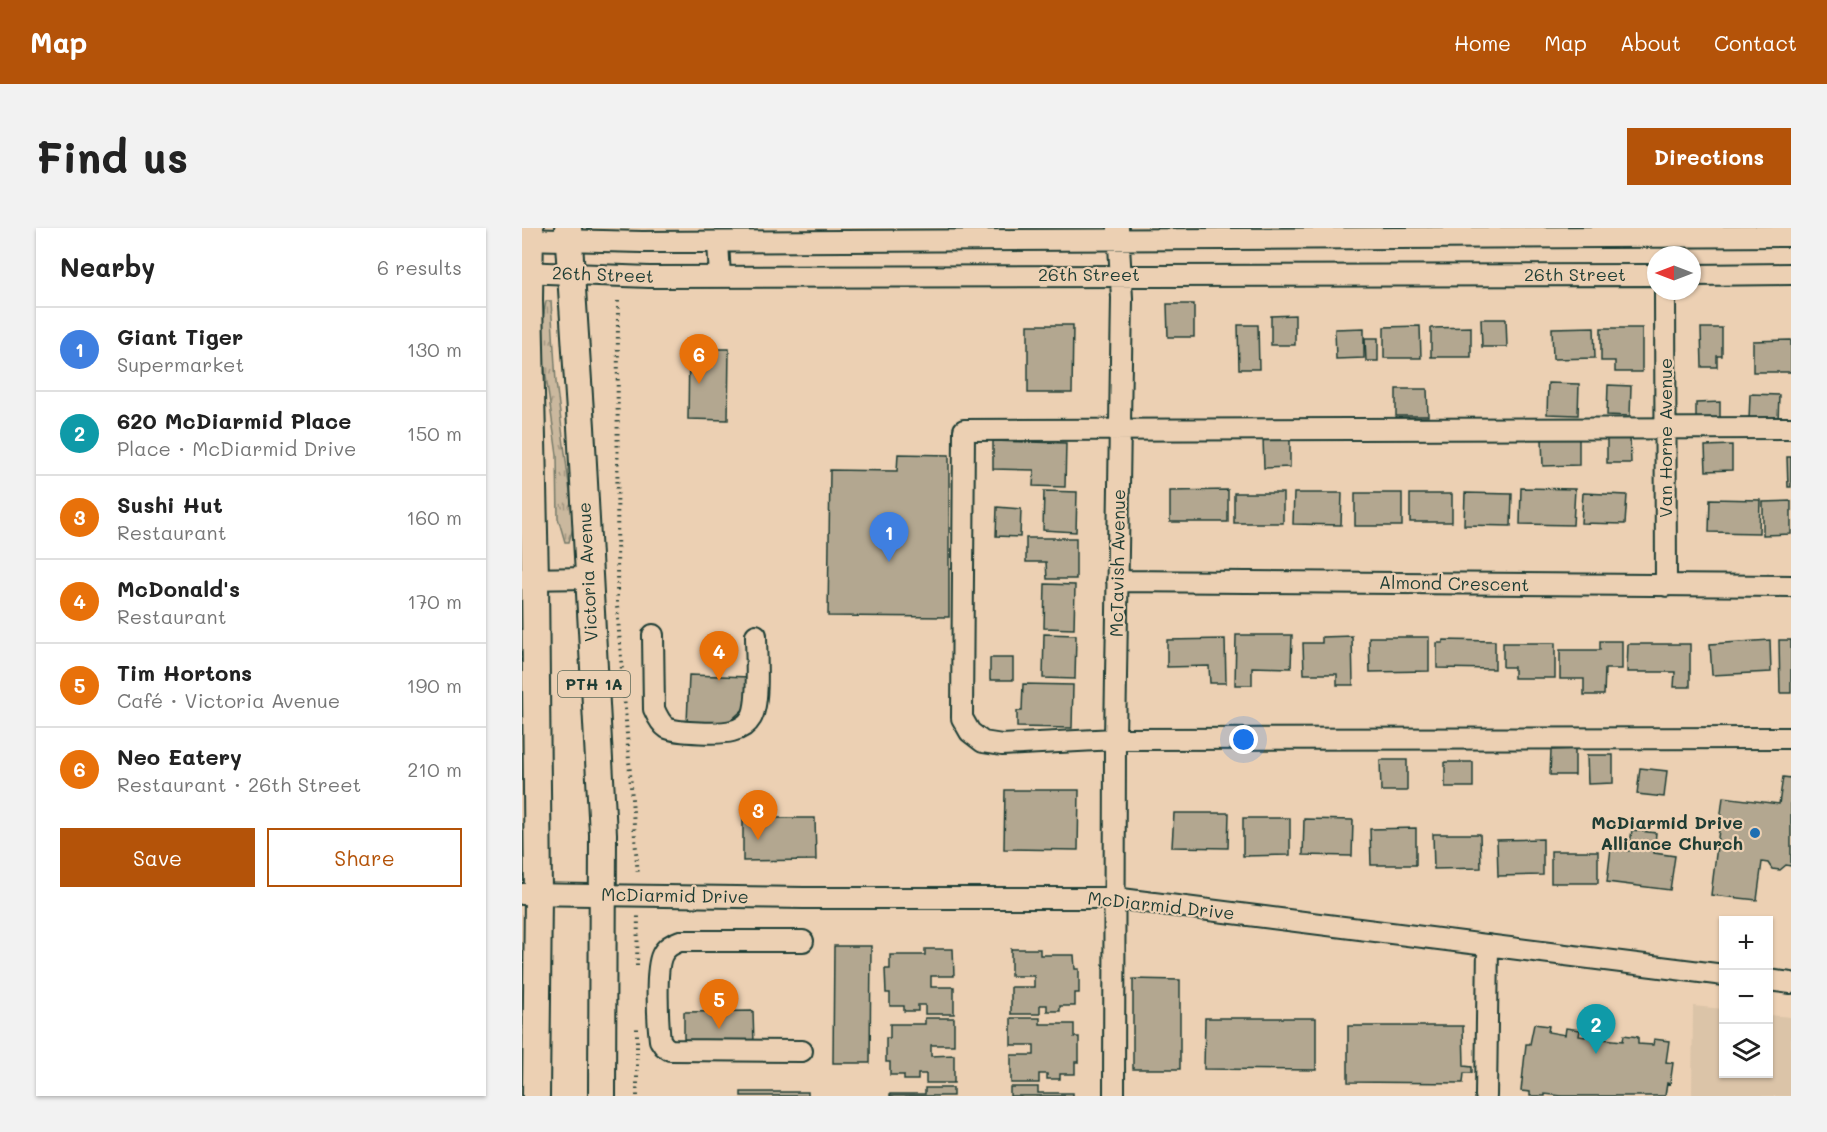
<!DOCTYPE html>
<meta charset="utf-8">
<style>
body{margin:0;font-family:Mali,sans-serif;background:#f2f2f2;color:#222}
.controls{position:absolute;right:18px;bottom:18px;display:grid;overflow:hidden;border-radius:0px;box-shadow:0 2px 4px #0004}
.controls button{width:54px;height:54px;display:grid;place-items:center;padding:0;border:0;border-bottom:2px solid #e0e0e0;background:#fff;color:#222;font:30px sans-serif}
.compass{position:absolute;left:1125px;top:18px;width:54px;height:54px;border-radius:50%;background:#fff;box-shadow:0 2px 4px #0004;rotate:270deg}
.you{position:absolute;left:722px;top:512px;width:21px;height:21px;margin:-15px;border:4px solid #fff;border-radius:50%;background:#1a73e8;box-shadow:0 0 0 9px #1a73e833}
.badge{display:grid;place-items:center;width:39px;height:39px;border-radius:50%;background:#b45309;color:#fff;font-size:20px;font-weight:700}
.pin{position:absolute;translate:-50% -50px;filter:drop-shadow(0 2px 3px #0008)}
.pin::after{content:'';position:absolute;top:32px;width:21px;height:18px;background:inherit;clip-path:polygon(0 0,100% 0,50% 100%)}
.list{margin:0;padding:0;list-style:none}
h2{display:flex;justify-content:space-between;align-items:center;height:78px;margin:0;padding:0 24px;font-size:26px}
h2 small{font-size:20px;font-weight:400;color:#767676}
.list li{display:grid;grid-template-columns:39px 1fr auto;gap:18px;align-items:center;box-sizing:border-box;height:84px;padding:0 24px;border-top:2px solid #e0e0e0}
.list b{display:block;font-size:22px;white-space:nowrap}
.list p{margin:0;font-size:20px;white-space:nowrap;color:#767676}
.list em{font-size:20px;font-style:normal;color:#767676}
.actions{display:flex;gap:12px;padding:18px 24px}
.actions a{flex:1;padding:14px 0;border:2px solid #b45309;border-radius:0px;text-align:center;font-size:21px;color:#b45309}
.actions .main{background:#b45309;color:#fff}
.icon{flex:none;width:33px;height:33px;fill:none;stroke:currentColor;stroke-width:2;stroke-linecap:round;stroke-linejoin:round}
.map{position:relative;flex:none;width:1269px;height:868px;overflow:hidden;border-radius:0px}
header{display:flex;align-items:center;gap:36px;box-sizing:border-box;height:84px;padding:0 30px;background:#b45309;color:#fff}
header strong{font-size:28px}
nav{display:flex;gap:33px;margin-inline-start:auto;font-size:21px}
.intro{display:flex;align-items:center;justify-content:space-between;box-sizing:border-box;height:144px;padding:0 36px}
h1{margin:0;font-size:42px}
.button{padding:15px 27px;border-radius:0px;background:#b45309;color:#fff;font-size:21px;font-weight:700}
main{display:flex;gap:36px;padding:0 36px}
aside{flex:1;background:#fff;border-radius:0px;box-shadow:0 2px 4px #0004}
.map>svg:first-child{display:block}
.built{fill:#dbc4a8}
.grass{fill:url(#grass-tufts);stroke:#747a69;stroke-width:1.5}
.building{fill:#b3a790;stroke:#1f3d34;stroke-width:1.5}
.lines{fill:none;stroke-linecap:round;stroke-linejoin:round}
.minor-casing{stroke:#1f3d34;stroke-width:24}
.major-casing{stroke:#1f3d34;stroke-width:30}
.path{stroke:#1f3d34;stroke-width:4;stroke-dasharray:1.5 4.5;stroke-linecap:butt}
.minor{stroke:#ecd0b3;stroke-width:20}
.major{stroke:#ecd0b3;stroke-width:26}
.poi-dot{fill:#1f6fb2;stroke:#ecd0b3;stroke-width:2}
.labels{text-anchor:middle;stroke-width:4.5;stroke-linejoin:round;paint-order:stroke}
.shield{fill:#ecd0b3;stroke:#5c695a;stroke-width:1.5}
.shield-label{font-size:16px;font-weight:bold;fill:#1f3d34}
.street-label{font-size:18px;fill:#1f3d34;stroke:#ecd0b3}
.poi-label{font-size:18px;font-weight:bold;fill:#1f3d34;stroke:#ecd0b3;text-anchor:end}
</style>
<header>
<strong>Map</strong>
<nav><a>Home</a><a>Map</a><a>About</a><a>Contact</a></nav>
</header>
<div class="intro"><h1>Find us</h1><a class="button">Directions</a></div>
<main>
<aside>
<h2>Nearby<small>6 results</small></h2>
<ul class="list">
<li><span class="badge" style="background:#3f7fe0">1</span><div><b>Giant Tiger</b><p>Supermarket</p></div><em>130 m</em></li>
<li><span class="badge" style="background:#0f9aa8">2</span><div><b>620 McDiarmid Place</b><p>Place · McDiarmid Drive</p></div><em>150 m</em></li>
<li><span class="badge" style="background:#e8710a">3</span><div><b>Sushi Hut</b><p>Restaurant</p></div><em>160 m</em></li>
<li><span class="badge" style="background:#e8710a">4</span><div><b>McDonald's</b><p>Restaurant</p></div><em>170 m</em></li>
<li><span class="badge" style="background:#e8710a">5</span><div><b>Tim Hortons</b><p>Café · Victoria Avenue</p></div><em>190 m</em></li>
<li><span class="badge" style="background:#e8710a">6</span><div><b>Neo Eatery</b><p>Restaurant · 26th Street</p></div><em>210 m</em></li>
</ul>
<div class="actions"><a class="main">Save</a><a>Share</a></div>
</aside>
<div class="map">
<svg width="1269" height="868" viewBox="0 0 1269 868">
<defs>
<pattern id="grass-tufts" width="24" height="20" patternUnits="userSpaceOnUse" patternTransform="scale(1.5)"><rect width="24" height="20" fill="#cab89e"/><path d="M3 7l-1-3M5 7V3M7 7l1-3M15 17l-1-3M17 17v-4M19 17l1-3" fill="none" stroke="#a39782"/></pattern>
</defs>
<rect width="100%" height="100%" fill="#ecd0b3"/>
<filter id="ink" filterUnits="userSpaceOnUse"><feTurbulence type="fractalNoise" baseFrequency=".0167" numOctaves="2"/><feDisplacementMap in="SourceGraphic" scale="12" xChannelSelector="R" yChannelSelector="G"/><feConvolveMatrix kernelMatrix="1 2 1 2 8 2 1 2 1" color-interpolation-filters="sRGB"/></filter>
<g filter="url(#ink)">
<path class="built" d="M1171 778 1201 781 1202 846H1246L1247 787 1269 789V868H1170Z"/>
<path class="grass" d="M24 73H29L34 154 51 288V300L47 314H43L36 290 35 227 21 127V89Z"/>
<path class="building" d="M645 76H672V109H646Z
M773 87V117H749V88Z
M959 91H984L985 119H960Z
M506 97H551L550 165H506Z
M716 97H736L737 141H717Z
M898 98 899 130H862V99Z
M949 99V129H909V100Z
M1072 99 1073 130 1031 131 1030 100Z
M842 100V130L814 131 813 101Z
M1079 100H1120V144H1093V133H1079Z
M1179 100H1200V128H1195V139H1180Z
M843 110H856V133H844Z
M1269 112V144H1231V113Z
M167 121H207L206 192 166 191Z
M1026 155 1057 156 1056 187 1025 186Z
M1086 157 1109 158 1108 188 1085 187Z
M874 161H905L906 188H874Z
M1228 166 1257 167 1256 193 1227 192Z
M1198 174V192H1174V175Z
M741 210H768V239L742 240Z
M1085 210H1108L1109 235H1085Z
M1020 211H1057V237L1021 238Z
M471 213 544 215 543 259 511 258 512 242 471 241Z
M1210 217V242L1184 243 1183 218Z
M376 226 427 227V389L306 388 308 242 375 243Z
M1265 229H1269V259H1266Z
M999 260 1053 261 1051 297 998 296Z
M706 262V294H648V263Z
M522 263 555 264 554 304 521 302Z
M712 265H761V295H712Z
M772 265H820L819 297 771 296Z
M833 265H880V298H833Z
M943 265 990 266 989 298 942 297Z
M1061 265 1105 267 1103 296 1059 295Z
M888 266H930V294H888Z
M1188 271 1238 272 1237 305 1187 304Z
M1269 273V306L1241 307V274Z
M475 279 499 281 498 309 474 308Z
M504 310H554V351H525L524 334H504Z
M523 356 553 357 552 401 522 400Z
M522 406 554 407 553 451 521 450Z
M714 407H770L769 440 730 439V457H713Z
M830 408 831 457H815V446H782L781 415H800V409Z
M847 409H907V443L848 444Z
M703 411 704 455H688L687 438 645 439V412Z
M921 412 973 413V441L915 440V415H921Z
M1248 412 1249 444 1190 447 1188 416Z
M1257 412H1269V465H1258Z
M1078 413H1100V441H1083L1082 467H1062V451H1038V422H1078Z
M981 415H1033V450H992V439H981Z
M1106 416H1168V459H1152L1153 444H1105Z
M468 430H491V452H468Z
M167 447 228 449 227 476 204 497 165 495Z
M501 456 551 457 550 500 495 499V483H500Z
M1053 521V547H1028L1029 522Z
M1065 527H1091V555L1066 556Z
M858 532H885V563H859Z
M923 534H951V559H923Z
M1118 540 1145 543 1142 569 1115 566Z
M1261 549 1269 550V638L1264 637 1258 642 1250 641 1246 635 1240 634 1235 672 1189 667 1201 569 1257 576Z
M483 562H557L556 622 482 621Z
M652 585H707L706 620 650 619Z
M221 590H293L294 632 221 633Z
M721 590H768V627L721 628Z
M782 591 831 592 830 628 781 627Z
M894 600V637H849L848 601Z
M1110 602 1134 605 1132 625 1153 628 1148 662 1085 654 1089 620 1107 623Z
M911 606H958L959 640 912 641Z
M1021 611V647L976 648 975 612Z
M1029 623H1076V655H1029Z
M312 718H349L348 835H311Z
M403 721H431L432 748H409V759H432V786H403V777H396V783H382V778H368V765H364L363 741H368V727H403Z
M489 721H518V727H552L553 741H557V765H553V778H538V783H525V777H518V786H489V759H512V748H489Z
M611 751 658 752V841H611Z
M231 783 232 816 162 817V784Z
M403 790H432V817H409V828L432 827V855H404V846H396V852H382V847H368V834H364V810H368V796H403Z
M489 790H518V796H552V809H557V834H553V846H538V851H525V846H517V855H489V827H512V817H489Z
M683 790H794V842L682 841Z
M1066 791 1083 794 1081 811 1101 813 1102 807 1116 809V816L1131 817 1132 811 1147 813 1144 834 1151 835 1148 856 1145 855 1143 868H1040L1023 866V868H1008V864L999 863 1004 816H1008L1012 796 1027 798 1026 804 1043 807 1044 800 1058 802 1057 808 1063 809Z
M826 798H941L942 838 950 839V845H942L941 855 826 854Z
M488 859H516V865H551V868H488Z
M403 860H431V868H368V866H403Z
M219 864H286V868H219Z"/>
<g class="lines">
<g class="minor-casing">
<path id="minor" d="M0 11 120 14 1269 8
M196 14 198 49
M0 44 127 49 1134 47
M1170 47 1269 46
M1143 63 1144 358
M1269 200 442 202 440 490 448 504 461 514 480 517 593 511 1269 510
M0 351 67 350
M595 353 1269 358
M131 407 132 481C135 488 139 496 145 500 156 505 199 506 210 503 218 501 225 497 229 490 238 476 234 425 234 407
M0 666 282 670H592L1202 747
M1246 752 1269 755
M280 823 148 822 142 818 138 812C136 795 133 741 140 727 144 719 150 716 158 713H281
M592 868 593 511 600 70 596 0
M964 868 966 717"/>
</g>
<g class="major-casing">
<path id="major" d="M8 0 7 72 13 351 16 666 14 868
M46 0 59 199 81 606 80 868"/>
</g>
<path class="path" d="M96 73 95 378 116 648
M115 738 116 686
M115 868V797"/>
<use href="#minor" class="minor"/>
<use href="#major" class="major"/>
</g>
</g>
<circle class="poi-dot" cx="1233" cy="605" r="6"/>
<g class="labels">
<rect class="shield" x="36" y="443" width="72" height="26" rx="4.5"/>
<g class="shield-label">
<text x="72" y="462">PTH 1A</text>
</g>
<g class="street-label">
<text transform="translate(81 47) rotate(2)" y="6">26th Street</text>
<text x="567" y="53">26th Street</text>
<text x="1053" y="53">26th Street</text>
<text transform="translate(1144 210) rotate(-90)" y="6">Van Horne Avenue</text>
<text transform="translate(596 335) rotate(-89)" y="6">McTavish Avenue</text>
<text transform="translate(66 344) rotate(-93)" y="6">Victoria Avenue</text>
<text transform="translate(932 356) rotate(1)" y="6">Almond Crescent</text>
<text transform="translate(153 668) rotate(1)" y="6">McDiarmid Drive</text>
<text transform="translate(639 678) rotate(6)" y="6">McDiarmid Drive</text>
</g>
<g class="poi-label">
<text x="1221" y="601">McDiarmid Drive<tspan x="1221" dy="21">Alliance Church</tspan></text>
</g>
</g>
</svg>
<div class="controls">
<button>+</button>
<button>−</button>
<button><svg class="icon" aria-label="layers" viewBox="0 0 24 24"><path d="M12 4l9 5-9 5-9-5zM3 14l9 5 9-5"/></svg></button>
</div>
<svg class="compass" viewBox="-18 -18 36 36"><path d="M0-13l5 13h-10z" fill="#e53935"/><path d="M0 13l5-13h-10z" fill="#767676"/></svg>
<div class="you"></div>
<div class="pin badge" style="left:367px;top:334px;background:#3f7fe0">1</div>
<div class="pin badge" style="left:1074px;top:826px;background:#0f9aa8">2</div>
<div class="pin badge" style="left:236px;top:612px;background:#e8710a">3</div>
<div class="pin badge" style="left:197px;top:453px;background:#e8710a">4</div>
<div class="pin badge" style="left:197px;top:801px;background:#e8710a">5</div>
<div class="pin badge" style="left:177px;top:156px;background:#e8710a">6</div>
</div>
</main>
